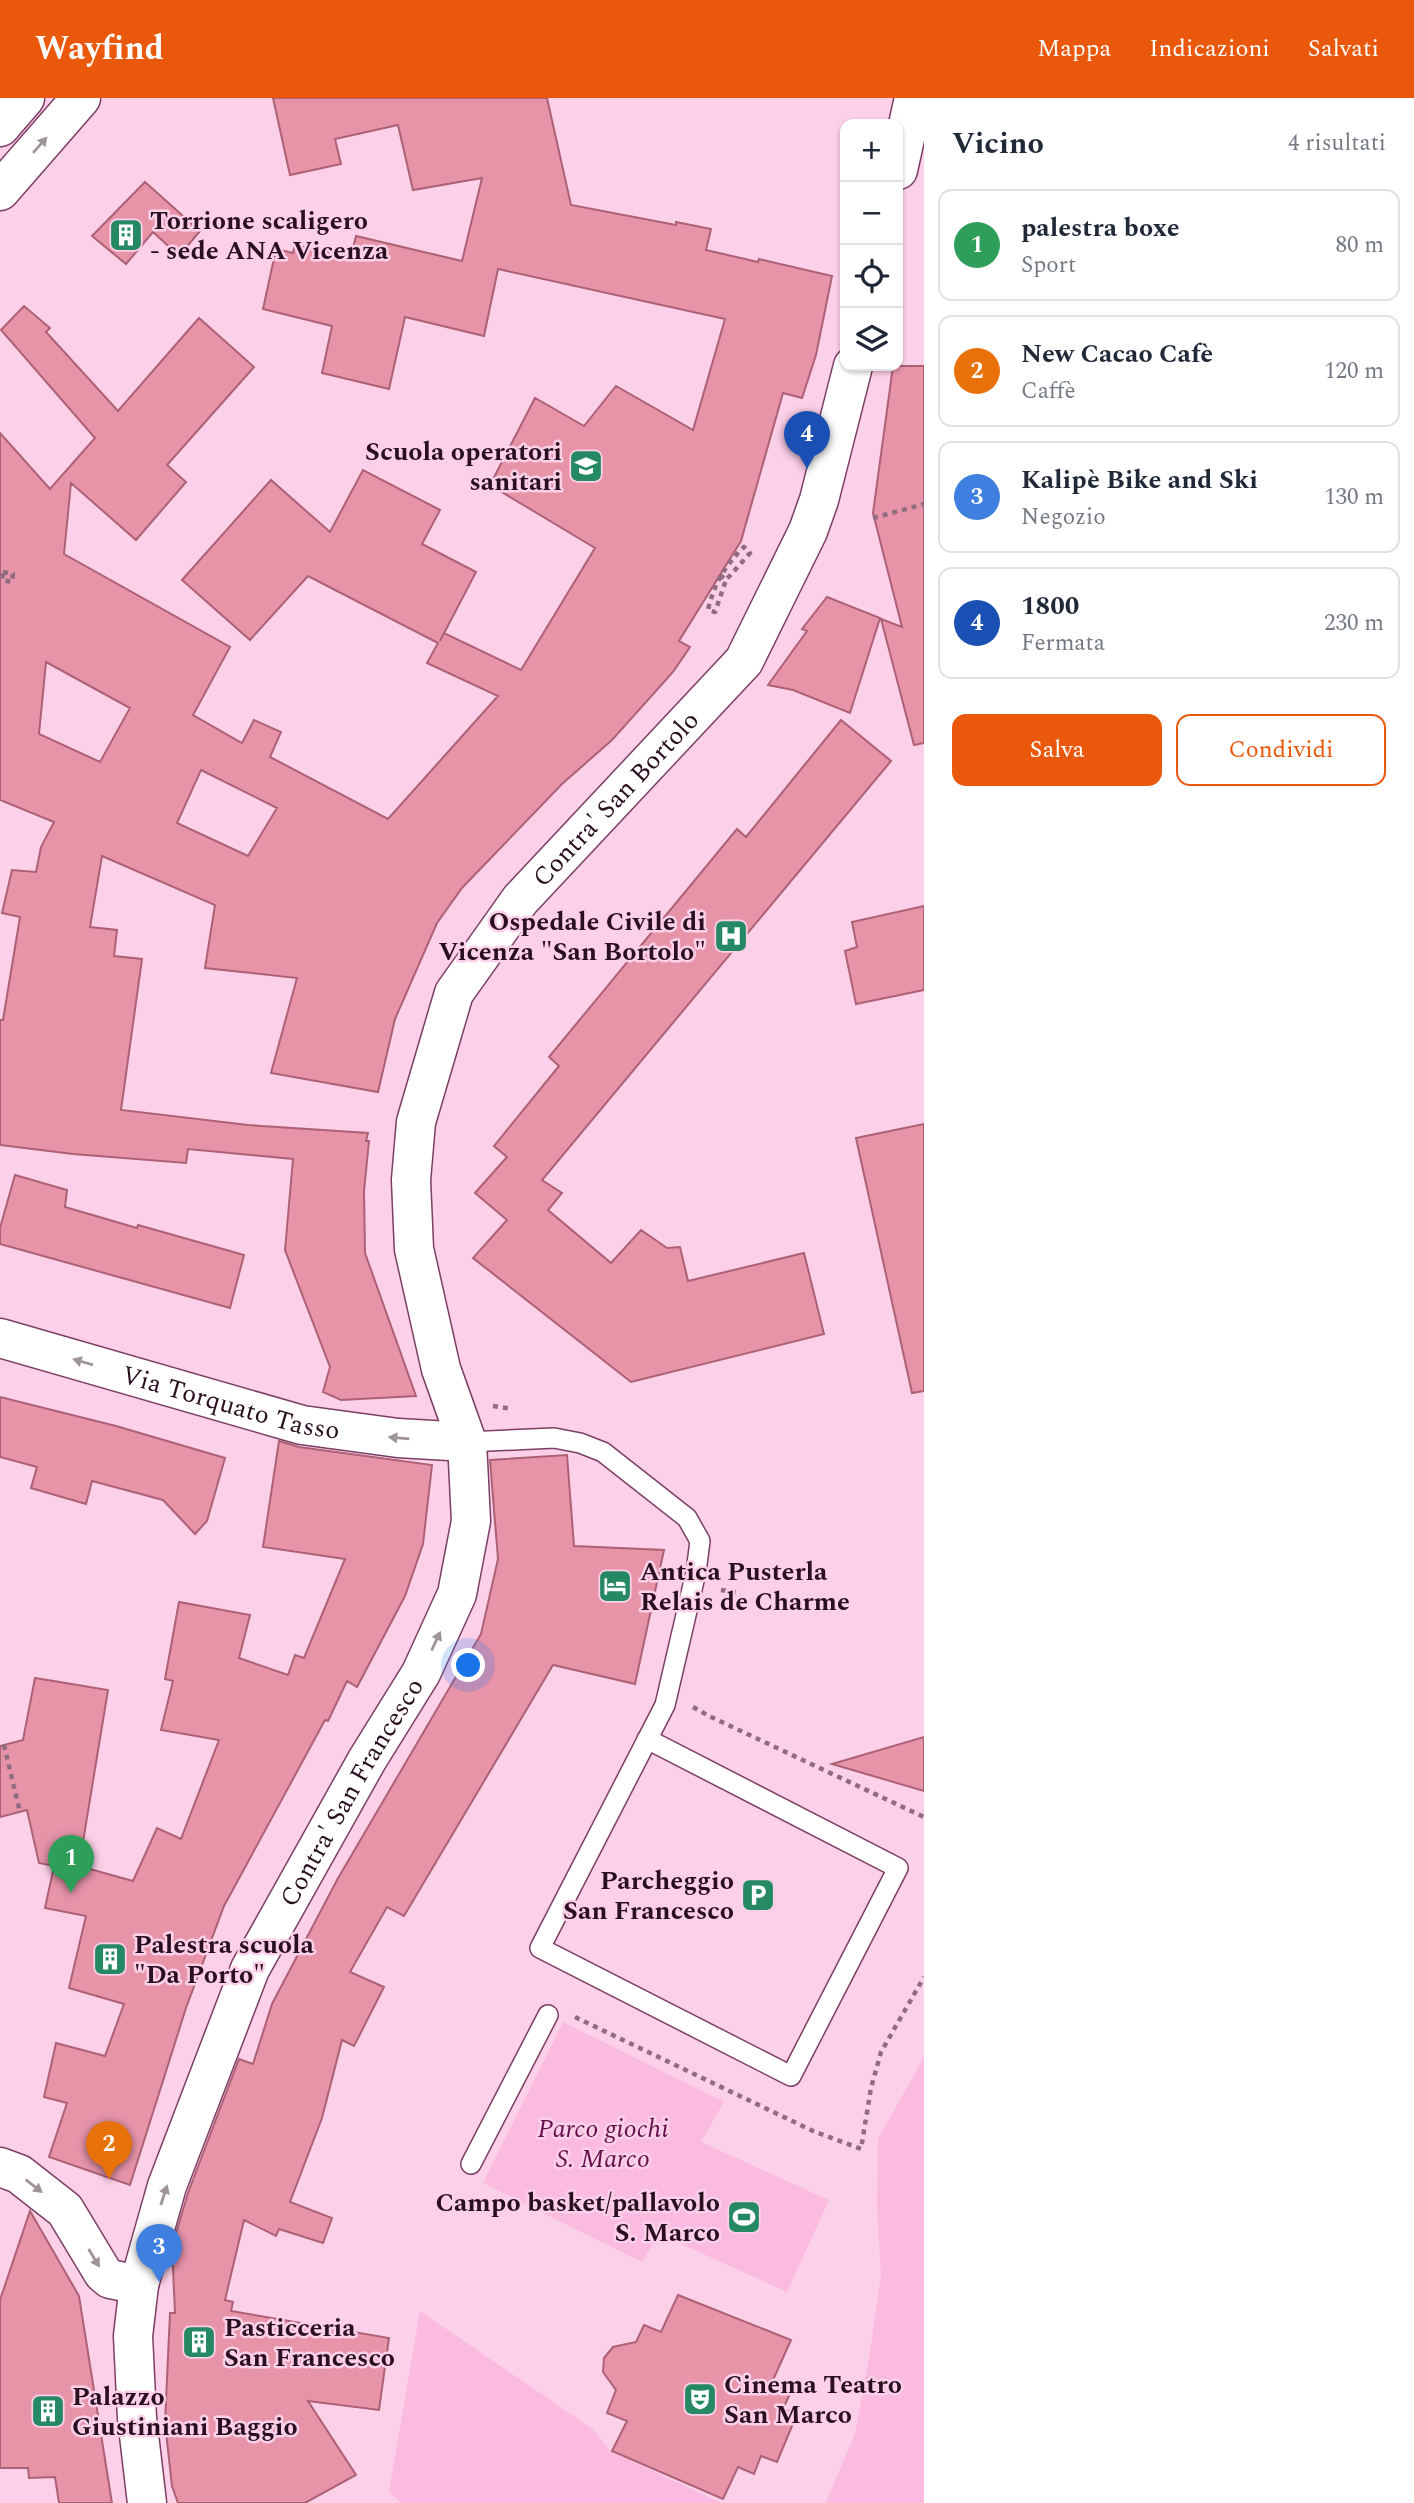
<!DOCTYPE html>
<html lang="it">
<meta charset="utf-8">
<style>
body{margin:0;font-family:Spectral,serif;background:#f2f2f3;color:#1f2937}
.controls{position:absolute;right:21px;top:21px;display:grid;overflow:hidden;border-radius:14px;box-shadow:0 2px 5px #0004}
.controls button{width:63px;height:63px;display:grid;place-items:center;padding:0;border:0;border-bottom:2px solid #e0e1e3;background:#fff;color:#1f2937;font:35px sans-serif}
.you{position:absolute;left:469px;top:1568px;width:24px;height:24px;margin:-18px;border:5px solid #fff;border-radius:50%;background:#1a73e8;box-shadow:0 0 0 10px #1a73e833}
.badge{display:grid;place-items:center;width:46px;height:46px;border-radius:50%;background:#ea580c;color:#fff;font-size:23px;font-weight:700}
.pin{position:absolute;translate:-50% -58px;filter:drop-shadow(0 2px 4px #0008)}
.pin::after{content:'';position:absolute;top:37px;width:24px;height:21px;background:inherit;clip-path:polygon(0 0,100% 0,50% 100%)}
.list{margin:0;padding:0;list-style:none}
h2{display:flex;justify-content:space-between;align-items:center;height:91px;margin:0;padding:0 28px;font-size:30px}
h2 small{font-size:23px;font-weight:400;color:#747a83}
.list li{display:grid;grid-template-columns:46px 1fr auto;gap:21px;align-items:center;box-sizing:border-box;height:112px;margin:0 14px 14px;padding:0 14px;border:2px solid #e0e1e3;border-radius:14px}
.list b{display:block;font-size:26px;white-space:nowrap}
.list p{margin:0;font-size:23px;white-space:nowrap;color:#747a83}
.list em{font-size:23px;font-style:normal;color:#747a83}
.actions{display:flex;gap:14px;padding:21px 28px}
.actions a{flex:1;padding:16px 0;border:2px solid #ea580c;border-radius:14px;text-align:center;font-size:24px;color:#ea580c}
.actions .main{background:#ea580c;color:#fff}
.icon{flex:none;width:38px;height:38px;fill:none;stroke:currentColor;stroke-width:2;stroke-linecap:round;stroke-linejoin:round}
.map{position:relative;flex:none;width:924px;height:2405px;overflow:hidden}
header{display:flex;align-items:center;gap:42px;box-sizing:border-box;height:98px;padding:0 35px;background:#ea580c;color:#fff}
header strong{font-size:33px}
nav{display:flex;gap:38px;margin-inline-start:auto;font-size:24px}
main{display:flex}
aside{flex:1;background:#fff}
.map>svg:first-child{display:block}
.green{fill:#fbbae0}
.building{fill:#e794a9;stroke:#ac6175;stroke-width:2;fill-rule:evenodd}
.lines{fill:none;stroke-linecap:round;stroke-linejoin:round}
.service-casing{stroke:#7c3e64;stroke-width:22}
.minor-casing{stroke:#7c3e64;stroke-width:41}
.secondary-casing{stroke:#7c3e64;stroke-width:41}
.path{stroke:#906c81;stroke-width:4.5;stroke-dasharray:5 5;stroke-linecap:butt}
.service{stroke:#fff;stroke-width:19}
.minor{stroke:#fff;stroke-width:38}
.secondary{stroke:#fff;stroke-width:38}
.oneway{fill:#9f939a}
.labels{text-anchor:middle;stroke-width:5;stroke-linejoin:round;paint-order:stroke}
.poi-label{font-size:26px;font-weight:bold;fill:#290f1f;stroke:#fdd0e9;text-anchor:start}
.street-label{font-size:26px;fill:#290f1f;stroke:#fdd0e9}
.park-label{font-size:26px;font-style:italic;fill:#640f4a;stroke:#fdd0e9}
</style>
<header>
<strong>Wayfind</strong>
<nav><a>Mappa</a><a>Indicazioni</a><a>Salvati</a></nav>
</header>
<main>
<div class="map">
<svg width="924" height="2405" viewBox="0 0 924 2405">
<rect width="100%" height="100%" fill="#fdd0e9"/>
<path class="green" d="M563 1924 724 2004 701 2044 829 2102 787 2194 659 2136 642 2164 483 2085Z
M924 1959V2405H826L855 2335 870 2254 881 2177 877 2108 878 2041Z
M420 2213 594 2332 610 2353 721 2405H401L389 2393Z"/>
<path class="building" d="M273 0H547L571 107 676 127V124L711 131 706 152 758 164 759 161 832 178 816 257 802 300 783 295 741 443 679 543 690 549 673 574 612 642 562 686 462 790 437 825 395 921 378 994 271 975 297 880 205 870 215 807 102 758 90 829 117 832 114 858 142 861 121 1012 248 1027 368 1035 366 1043H369L364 1093 365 1155 416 1298 341 1302 323 1294 330 1269 285 1152 293 1061 188 1051 186 1065 73 1056 0 1047V922H3L20 819 2 815 12 772 36 774 41 749 54 724 0 702V335L50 391 95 340 1 232 24 208 50 230 46 234 118 313 199 220 254 269 167 367 186 384 136 442 71 385 64 456 230 549 193 617 242 645 254 622 281 634 270 659 388 721 498 598 427 565 438 545 308 478 250 542 182 482 271 382 330 434 363 372 440 412 422 446 476 474 440 543 444 535 521 572 595 450 490 387 535 300 584 328 616 288 693 332 725 221 498 171 484 238 405 219 389 291 322 275 332 228 263 211 276 151 293 155 295 147 351 159 356 138 462 163 482 80 413 92 398 27 335 41 341 66 290 77ZM46 564 130 610 100 664 39 636ZM201 672 277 710 248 758 177 725Z
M145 84 200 133 179 158 153 134 126 166 92 138Z
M893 268H924V645L914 647 881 521 902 529 873 415Z
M827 499 880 520 850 615 793 592 768 587 807 533 802 531Z
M841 622 891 663 542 1082 562 1095 548 1112 611 1165 641 1132 667 1150 680 1149 688 1183 804 1155 824 1236 631 1284 473 1160 507 1122 475 1095 507 1059 494 1048 559 968 549 959 737 731 746 739Z
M924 808V892L856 906 845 853 857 849 852 824Z
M924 1026V1293L912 1295 856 1040Z
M15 1077 67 1092 65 1109 137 1130 138 1127 244 1157 230 1210 0 1146V1130Z
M0 1299 116 1328 225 1360 207 1423 195 1436 163 1402 92 1383 86 1406 31 1390 37 1369 0 1359Z
M279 1343 299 1349 432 1367 423 1446 405 1498 357 1589 347 1583 328 1623 325 1622 224 1808 186 1910 130 2087 49 2059 67 2005 44 1999 56 1945 105 1958 124 1906 69 1890 86 1818 45 1810 54 1768 39 1765 27 1712 0 1719V1648L23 1642 35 1580 108 1592 79 1768 133 1783 157 1730 181 1741 219 1642 161 1632 173 1583 165 1581 179 1504 250 1517 239 1560 288 1577 295 1557 304 1560 345 1461 263 1449Z
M567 1357 574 1448 664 1452 635 1586 553 1567 404 1818 387 1809 350 1874 384 1889 354 1948 342 1942 322 2020 290 2104 332 2120 323 2145 279 2131 276 2138 244 2122 225 2202 233 2204 231 2213 389 2240 379 2312 308 2303 356 2377 305 2405H178L172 2388 165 2325 170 2215H175L172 2149 188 2095 239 1961 253 1966 272 1906 337 1782 481 1536 498 1461 490 1362Z
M924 1639V1693L832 1666Z
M30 2113 79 2198 112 2405H59L55 2379 29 2380 28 2370H0V2202Z
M678 2197 791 2242 773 2282 793 2289 783 2311 797 2316 777 2364 761 2358 754 2376 738 2369 723 2401 612 2353 627 2323 607 2315 616 2292 603 2274 604 2260 613 2249 636 2244 644 2227 661 2234Z"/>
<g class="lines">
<g class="service-casing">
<path id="service" d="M467 1344 554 1340 580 1345 603 1354 687 1420 700 1443 696 1474 665 1607 540 1850 791 1978 898 1770 647 1641
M471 2066 548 1917"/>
</g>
<g class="minor-casing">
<g id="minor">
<path d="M898 72 914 0"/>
<path id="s1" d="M0 1240 302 1327 398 1340 467 1344"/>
<path d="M0 2069 19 2076 65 2112 103 2175 110 2181 139 2187"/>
<path id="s2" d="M147 2405 137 2320 133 2238 139 2187 167 2088 250 1871 367 1662 421 1575 457 1496 471 1423 467 1344 441 1271 414 1151 411 1082 416 1024 454 895 520 802 744 563 808 433 819 402 853 268"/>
</g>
</g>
<g class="secondary-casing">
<path id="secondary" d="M0 29 25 0
M0 93 81 0"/>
</g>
<path class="path" d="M873 420 924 406
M3 474 13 476 12 484 2 482Z
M720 477 726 482 750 455 744 449C725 467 714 486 708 512L715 514 726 482
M493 1308 512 1311
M721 1492 741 1495
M693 1609 709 1618 924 1719
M4 1647 20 1714
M575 1919 813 2033 861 2051 871 1990 881 1954 924 1879"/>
<use href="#service" class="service"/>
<use href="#minor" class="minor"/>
<use href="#secondary" class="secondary"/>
</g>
<defs><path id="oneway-solid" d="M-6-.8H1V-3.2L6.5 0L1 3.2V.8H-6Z" transform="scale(1.75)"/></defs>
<g class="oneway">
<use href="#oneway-solid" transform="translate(40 47) rotate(-49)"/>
<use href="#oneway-solid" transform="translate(83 1264) rotate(-164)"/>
<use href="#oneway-solid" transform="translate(399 1340) rotate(-175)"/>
<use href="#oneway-solid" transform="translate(436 1543) rotate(-65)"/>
<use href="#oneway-solid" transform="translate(34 2088) rotate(38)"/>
<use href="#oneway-solid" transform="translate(164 2097) rotate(-72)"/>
<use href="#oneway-solid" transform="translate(94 2160) rotate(59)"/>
</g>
<defs>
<g id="building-square" transform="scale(1.75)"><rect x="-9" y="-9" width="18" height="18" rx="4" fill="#258a64" stroke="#fdd0e9"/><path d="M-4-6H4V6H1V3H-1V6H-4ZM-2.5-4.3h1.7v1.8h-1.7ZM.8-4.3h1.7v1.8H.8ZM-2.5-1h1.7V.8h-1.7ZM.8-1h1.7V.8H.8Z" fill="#fff"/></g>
<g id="school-square" transform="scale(1.75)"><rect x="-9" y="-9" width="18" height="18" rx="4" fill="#258a64" stroke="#fdd0e9"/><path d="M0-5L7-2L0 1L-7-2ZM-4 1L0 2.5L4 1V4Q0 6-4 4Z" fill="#fff"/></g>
<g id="hospital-square" transform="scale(1.75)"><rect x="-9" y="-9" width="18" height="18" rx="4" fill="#258a64" stroke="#fdd0e9"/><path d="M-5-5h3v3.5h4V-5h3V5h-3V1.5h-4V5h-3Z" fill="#fff"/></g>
<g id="hotel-square" transform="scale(1.75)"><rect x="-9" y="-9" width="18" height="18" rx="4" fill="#258a64" stroke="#fdd0e9"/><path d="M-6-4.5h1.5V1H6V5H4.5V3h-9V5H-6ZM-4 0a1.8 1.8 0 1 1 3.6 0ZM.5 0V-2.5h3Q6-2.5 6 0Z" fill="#fff"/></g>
<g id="parking-square" transform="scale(1.75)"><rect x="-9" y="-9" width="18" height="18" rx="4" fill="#258a64" stroke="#fdd0e9"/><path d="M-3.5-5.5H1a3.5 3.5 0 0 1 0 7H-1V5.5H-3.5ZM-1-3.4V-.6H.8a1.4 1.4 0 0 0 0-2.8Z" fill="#fff"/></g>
<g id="stadium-square" transform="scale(1.75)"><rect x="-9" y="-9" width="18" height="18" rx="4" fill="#258a64" stroke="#fdd0e9"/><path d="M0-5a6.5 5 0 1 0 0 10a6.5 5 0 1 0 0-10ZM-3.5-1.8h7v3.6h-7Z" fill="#fff"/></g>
<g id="theatre-square" transform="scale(1.75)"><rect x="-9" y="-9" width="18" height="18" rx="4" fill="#258a64" stroke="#fdd0e9"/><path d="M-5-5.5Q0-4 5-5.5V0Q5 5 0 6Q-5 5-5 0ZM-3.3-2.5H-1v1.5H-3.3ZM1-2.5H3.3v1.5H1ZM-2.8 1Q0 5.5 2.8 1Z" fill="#fff"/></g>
</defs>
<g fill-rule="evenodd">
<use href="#building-square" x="126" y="137"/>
<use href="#school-square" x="586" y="368"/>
<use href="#hospital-square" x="731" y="838"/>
<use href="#hotel-square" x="615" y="1488"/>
<use href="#parking-square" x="758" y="1797"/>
<use href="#building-square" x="110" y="1861"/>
<use href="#stadium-square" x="744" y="2119"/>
<use href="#building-square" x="199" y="2244"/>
<use href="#theatre-square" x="700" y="2301"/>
<use href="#building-square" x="48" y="2313"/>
</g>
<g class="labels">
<g class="poi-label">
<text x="150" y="131">Torrione scaligero<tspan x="150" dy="30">- sede ANA Vicenza</tspan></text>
<text x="562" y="362" text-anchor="end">Scuola operatori<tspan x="562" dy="30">sanitari</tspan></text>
<text x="706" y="832" text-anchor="end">Ospedale Civile di<tspan x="706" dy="30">Vicenza "San Bortolo"</tspan></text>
<text x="640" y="1482">Antica Pusterla<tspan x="640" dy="30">Relais de Charme</tspan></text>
<text x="734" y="1791" text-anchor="end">Parcheggio<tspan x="734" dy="30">San Francesco</tspan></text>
<text x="134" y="1855">Palestra scuola<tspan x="134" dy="30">"Da Porto"</tspan></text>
<text x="720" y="2113" text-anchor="end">Campo basket/pallavolo<tspan x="720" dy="30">S. Marco</tspan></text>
<text x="224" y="2238">Pasticceria<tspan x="224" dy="30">San Francesco</tspan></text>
<text x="724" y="2295">Cinema Teatro<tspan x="724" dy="30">San Marco</tspan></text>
<text x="72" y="2307">Palazzo<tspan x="72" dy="30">Giustiniani Baggio</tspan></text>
</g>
<g class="street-label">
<text dy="9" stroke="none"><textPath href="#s2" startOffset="1852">Contra' San Bortolo</textPath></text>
<text dy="9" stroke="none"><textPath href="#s1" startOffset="240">Via Torquato Tasso</textPath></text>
<text dy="9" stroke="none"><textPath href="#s2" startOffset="758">Contra' San Francesco</textPath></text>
</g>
<g class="park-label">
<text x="603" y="2039">Parco giochi<tspan x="603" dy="30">S. Marco</tspan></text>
</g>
</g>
</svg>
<div class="controls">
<button>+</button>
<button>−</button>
<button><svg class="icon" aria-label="locate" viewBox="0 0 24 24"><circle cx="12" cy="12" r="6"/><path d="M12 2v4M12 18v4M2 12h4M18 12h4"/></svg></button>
<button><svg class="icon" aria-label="layers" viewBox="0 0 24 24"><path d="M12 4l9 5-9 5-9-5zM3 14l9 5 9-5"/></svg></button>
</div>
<div class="you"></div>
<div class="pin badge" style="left:71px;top:1795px;background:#2e9e5b">1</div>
<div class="pin badge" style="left:109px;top:2081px;background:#e8710a">2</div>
<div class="pin badge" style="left:159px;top:2184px;background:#3f7fe0">3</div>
<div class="pin badge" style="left:807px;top:371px;background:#1a4fb4">4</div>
</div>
<aside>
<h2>Vicino<small>4 risultati</small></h2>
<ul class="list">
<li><span class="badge" style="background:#2e9e5b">1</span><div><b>palestra boxe</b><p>Sport</p></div><em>80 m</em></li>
<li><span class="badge" style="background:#e8710a">2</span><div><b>New Cacao Cafè</b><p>Caffè</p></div><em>120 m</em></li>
<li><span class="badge" style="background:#3f7fe0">3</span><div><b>Kalipè Bike and Ski</b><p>Negozio</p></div><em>130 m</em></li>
<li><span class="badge" style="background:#1a4fb4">4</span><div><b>1800</b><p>Fermata</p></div><em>230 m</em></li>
</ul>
<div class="actions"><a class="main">Salva</a><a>Condividi</a></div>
</aside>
</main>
